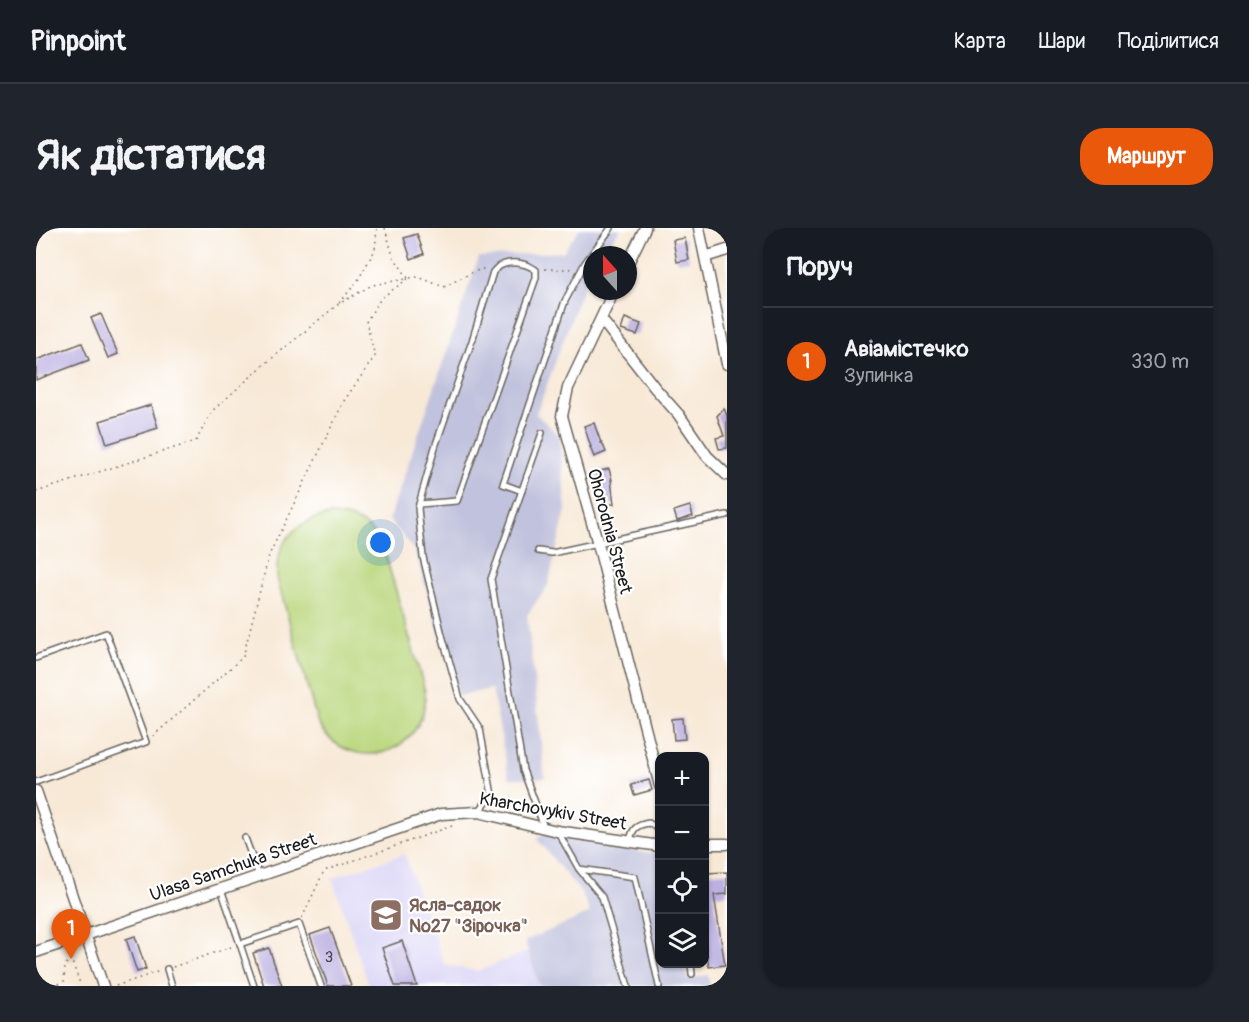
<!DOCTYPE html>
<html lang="uk">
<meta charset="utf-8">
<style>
body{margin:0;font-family:Pangolin,sans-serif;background:#20242c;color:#f1f3f6}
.controls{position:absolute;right:18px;bottom:18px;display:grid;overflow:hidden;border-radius:12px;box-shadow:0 2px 4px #0004}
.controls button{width:54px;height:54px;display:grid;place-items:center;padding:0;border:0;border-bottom:2px solid #363941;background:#171b24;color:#f1f3f6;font:30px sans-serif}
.compass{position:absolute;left:547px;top:18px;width:54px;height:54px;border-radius:50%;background:#171b24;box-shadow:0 2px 4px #0004;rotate:339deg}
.you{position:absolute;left:345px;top:315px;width:21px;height:21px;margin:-15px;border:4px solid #fff;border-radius:50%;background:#1a73e8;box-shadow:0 0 0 9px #1a73e833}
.badge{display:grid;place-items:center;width:39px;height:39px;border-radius:50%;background:#ea580c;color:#fff;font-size:20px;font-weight:700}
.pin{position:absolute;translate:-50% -50px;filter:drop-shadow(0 2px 3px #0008)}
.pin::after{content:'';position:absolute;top:32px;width:21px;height:18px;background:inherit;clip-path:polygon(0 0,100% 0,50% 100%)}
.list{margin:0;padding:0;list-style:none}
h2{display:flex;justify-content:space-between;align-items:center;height:78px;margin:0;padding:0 24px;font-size:26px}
h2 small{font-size:20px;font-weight:400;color:#9ea1a6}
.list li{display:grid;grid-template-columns:39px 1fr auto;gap:18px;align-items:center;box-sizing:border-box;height:108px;padding:0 24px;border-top:2px solid #363941}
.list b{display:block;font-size:22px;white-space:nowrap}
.list p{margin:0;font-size:20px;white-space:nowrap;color:#9ea1a6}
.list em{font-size:20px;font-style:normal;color:#9ea1a6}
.icon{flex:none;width:33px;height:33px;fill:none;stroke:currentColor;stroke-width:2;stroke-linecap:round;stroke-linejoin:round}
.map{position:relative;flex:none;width:691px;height:758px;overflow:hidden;border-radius:24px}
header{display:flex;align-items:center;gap:36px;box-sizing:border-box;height:84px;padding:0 30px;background:#171b24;border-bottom:2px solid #363941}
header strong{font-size:28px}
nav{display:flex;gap:33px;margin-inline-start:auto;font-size:21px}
.intro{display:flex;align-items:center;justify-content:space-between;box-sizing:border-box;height:144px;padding:0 36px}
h1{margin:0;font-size:42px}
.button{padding:15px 27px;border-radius:24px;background:#ea580c;color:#fff;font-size:21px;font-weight:700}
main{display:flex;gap:36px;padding:0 36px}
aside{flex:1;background:#171b24;border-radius:24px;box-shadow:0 2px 4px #0004}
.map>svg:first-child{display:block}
.built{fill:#dbd6f7}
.industrial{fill:#c1c2dd}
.green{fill:#bad77e;stroke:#6b7a4d;stroke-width:1.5}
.building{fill:#bbb0e1}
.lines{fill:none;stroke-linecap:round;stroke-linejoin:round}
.lane-casing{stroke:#69645d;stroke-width:8}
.street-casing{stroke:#69645d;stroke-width:13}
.path{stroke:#69645d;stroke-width:1.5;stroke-dasharray:1.5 4.5;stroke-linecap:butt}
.lane{stroke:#fff;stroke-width:5}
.street{stroke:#fff;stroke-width:10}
.labels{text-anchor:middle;stroke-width:4.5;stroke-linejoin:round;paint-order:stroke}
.number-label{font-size:15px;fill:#44414d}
.street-label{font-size:18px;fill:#1c1c1c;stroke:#fff}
.education-label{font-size:18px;font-weight:bold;fill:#785e54;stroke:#fff;text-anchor:start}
</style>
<header>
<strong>Pinpoint</strong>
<nav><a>Карта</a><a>Шари</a><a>Поділитися</a></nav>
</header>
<div class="intro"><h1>Як дістатися</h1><a class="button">Маршрут</a></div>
<main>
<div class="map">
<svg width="691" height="758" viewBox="0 0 691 758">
<rect width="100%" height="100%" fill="#fff"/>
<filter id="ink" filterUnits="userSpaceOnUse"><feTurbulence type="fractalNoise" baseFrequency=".0167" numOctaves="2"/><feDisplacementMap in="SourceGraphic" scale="12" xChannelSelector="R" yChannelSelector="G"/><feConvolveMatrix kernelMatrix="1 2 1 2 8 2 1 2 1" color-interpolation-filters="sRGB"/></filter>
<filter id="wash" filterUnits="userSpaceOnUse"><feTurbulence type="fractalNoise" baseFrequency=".008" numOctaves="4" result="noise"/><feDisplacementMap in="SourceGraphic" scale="24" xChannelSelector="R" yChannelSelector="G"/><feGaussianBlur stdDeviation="1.35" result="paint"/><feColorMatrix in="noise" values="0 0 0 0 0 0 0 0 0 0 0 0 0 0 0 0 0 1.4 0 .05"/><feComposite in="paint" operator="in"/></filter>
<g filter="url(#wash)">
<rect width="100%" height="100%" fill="#f8e9d7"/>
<path class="built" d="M368 626 409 737 442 743 492 723 503 758H333L296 650Z"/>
<path class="industrial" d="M544 0H585L565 27H556V40L551 48 500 186 523 207 530 282 512 357 491 387 509 550H473L456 461 422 468 379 323 353 292 443 29 527 24Z
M509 604 605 624 623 625 624 736H650L651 751 672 747 674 758H503L489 713 554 685 546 666 501 611Z"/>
<path class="green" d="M294 287C318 288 335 297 347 318L389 463C392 527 316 550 282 496L241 350C239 315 259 292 294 287Z"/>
<g id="blocks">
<path class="building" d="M381 6 388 26 375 31 368 10Z
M649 10 653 32 641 34 637 12Z
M65 86 82 126 72 130 55 90Z
M589 90 605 96 601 107 585 102Z
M46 115 53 132 0 152V132Z
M115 177 122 200 71 216 64 193Z
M688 180 691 188V220L683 221 680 210 688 208 681 188Z
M558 195 565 215 566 214 570 224 558 229 554 219H555L548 198Z
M573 241 576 252H575L578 276 567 277 565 260 560 244Z
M654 278 657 288 641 293 638 283Z
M647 490 649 511 638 512 636 491Z
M613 552 616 562 598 567 595 557Z
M691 644V666L678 667 689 737 673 739 669 714V645Z
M294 700 315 758H292L274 707Z
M99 708 110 741 101 744 90 711Z
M366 713 381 758H359L346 720Z
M233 720 246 758H228L217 725Z"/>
</g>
</g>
<g filter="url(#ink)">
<use href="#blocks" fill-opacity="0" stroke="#69645d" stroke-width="1.5"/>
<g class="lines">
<g class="lane-casing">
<path id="lane" d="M506 205 455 351 487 542 508 599
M486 263 467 256 529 73 549 35 575 0
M383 276 421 273 500 50V42C487 33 467 31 457 44L436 113 399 219 383 276 382 280 387 329 406 407 424 471 444 501 456 567 443 583
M502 323 516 325 691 287
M0 430 70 405 110 514 0 554
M522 604 543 641 566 669 592 758
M209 610 223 648
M594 613C596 601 600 597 613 595L624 602
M543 641 599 649 623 758
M185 661 204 716 263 696 285 758
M204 716 218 758
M655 736 656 746
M131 741 136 758"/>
</g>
<g class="street-casing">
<path id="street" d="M663 0 691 136
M669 29 691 22
M592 35 609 0
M578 63 532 160 526 188 562 316 624 558
M565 91 619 160 643 187 671 228 691 247
M0 563 67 758
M668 616H691
M0 724 405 586 442 584 521 603 624 618"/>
</g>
<path class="path" d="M349 0 357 28 372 50
M509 41H537
M374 50 382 49 408 59 437 44 450 40
M303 75 321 54 339 22 341 0
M0 264 160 213 176 183 228 137 301 77 336 57 370 51
M117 508 207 429 233 327 308 173 339 128 330 94 345 70 373 50
M266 690 288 643 419 597
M137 739 195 719
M4 748 7 758
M17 758 28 754 29 737 35 731 45 758
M80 758 124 743"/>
<use href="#lane" class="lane"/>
<use href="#street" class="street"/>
</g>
</g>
<defs>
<g id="school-square" transform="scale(1.725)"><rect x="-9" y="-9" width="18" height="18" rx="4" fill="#8d6e63" stroke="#fff"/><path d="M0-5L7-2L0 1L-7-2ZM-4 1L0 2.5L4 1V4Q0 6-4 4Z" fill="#fff"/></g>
</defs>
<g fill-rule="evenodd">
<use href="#school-square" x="350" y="687"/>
</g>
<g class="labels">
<g class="number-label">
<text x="293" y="734">3</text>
</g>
<g class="street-label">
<text transform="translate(574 303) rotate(75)" y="6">Ohorodnia Street</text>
<text transform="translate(517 583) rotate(10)" y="6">Kharchovykiv Street</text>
<text transform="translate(197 639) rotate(-19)" y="6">Ulasa Samchuka Street</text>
</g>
<g class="education-label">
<text x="373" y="683">Ясла-садок<tspan x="373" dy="21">№27 "Зірочка"</tspan></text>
</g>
</g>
</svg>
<div class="controls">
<button>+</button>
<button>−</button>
<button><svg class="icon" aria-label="locate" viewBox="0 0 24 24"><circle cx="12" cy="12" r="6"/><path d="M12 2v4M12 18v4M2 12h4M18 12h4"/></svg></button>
<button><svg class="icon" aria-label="layers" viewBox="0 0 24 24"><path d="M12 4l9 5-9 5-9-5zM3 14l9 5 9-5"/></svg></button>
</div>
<svg class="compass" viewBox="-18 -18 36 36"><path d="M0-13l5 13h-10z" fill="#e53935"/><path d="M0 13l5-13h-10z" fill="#9ea1a6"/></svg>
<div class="you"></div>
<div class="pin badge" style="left:35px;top:731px">1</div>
</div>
<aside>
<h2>Поруч<small></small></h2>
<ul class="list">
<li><span class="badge">1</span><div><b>Авіамістечко</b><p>Зупинка</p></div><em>330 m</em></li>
</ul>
</aside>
</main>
